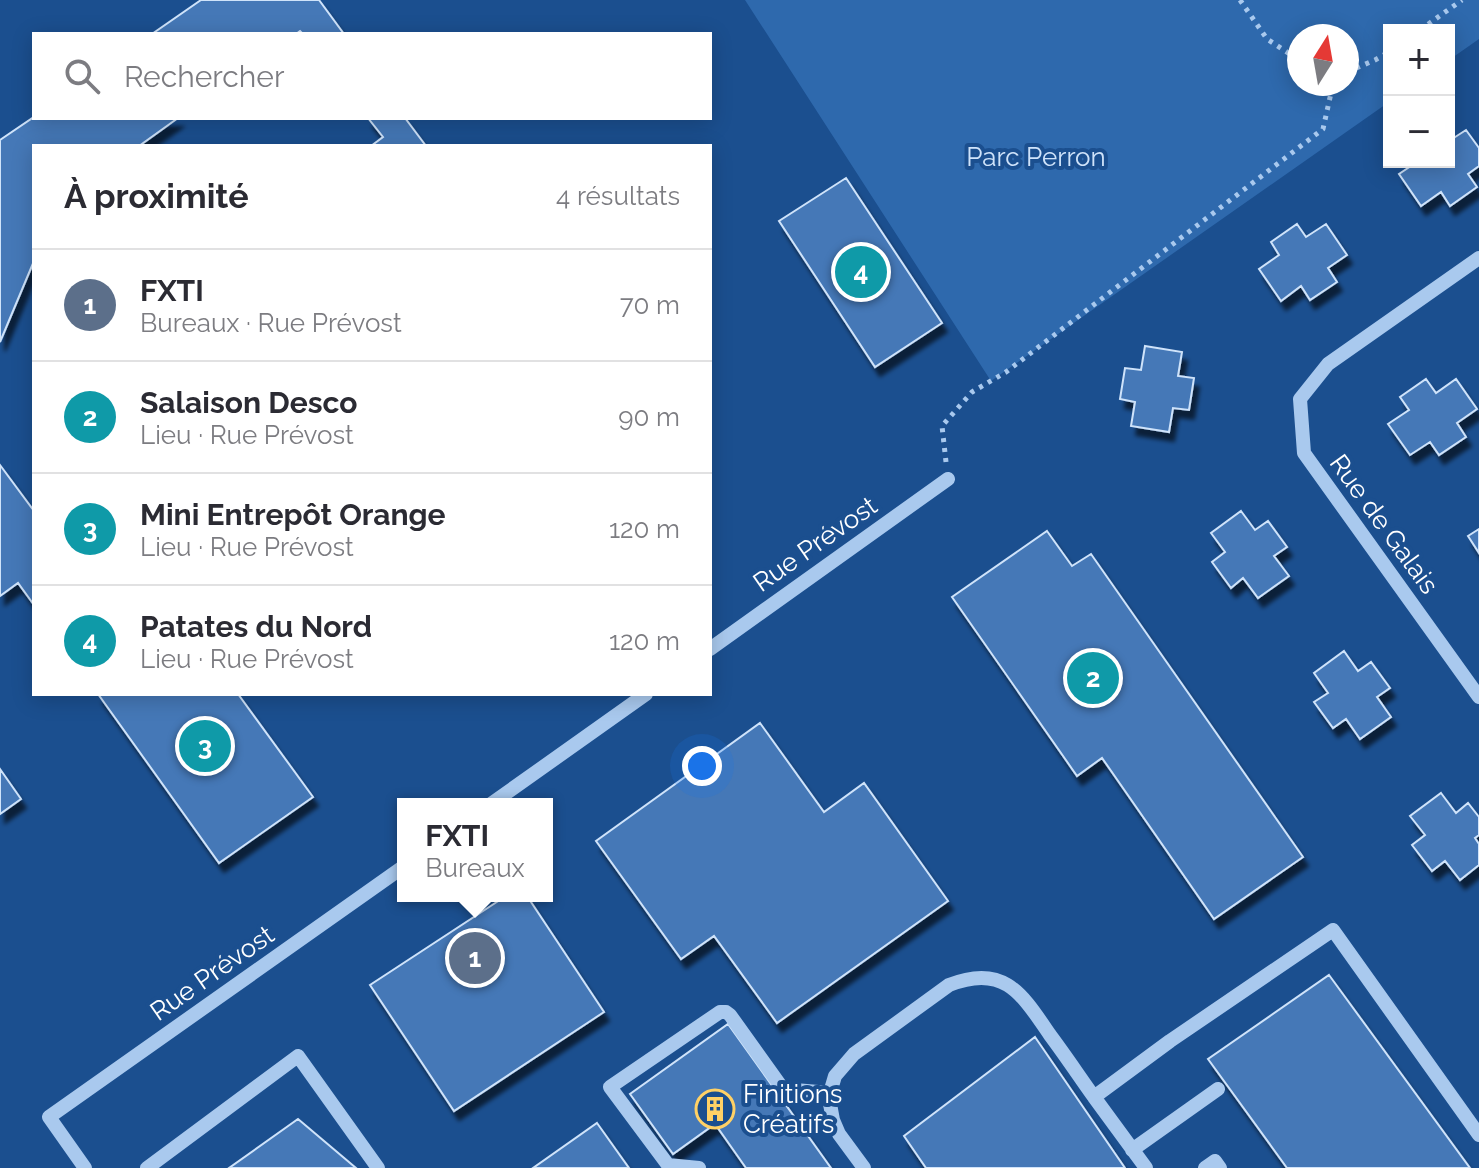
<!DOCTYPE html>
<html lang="fr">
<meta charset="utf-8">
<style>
body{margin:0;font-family:Raleway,sans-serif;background:#f7f7f7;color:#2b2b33}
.controls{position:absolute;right:24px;top:24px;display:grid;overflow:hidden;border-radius:0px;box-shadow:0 4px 20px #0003}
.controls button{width:72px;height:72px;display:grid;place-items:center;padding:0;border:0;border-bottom:2px solid #e1e1e2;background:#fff;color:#2b2b33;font:40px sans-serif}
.compass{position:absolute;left:1287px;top:24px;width:72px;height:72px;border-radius:50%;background:#fff;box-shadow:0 4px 20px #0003;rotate:11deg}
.you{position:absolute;left:702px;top:766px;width:28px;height:28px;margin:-20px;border:6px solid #fff;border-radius:50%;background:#1a73e8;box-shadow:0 0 0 12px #1a73e833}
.badge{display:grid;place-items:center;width:52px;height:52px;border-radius:50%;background:#7c3aed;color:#fff;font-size:26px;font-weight:700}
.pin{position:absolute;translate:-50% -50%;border:4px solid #fff;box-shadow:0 2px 8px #0006}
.popup{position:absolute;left:397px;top:798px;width:156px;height:104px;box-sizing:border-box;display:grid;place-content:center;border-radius:0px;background:#fff;filter:drop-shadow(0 2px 6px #0005);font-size:26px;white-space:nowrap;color:#7c7c81}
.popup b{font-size:30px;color:#2b2b33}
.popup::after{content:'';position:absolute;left:50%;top:100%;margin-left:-16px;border:16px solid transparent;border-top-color:#fff}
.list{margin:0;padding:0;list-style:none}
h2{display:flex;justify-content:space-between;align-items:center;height:104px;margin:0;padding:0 32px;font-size:34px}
h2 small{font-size:26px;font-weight:400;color:#7c7c81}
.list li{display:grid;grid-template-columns:52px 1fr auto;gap:24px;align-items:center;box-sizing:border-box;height:112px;padding:0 32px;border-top:2px solid #e1e1e2}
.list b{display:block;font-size:30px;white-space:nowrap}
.list p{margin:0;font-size:26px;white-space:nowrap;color:#7c7c81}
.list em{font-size:26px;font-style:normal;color:#7c7c81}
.icon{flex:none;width:44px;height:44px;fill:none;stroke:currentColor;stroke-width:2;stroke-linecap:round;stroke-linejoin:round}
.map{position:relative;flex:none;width:1479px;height:1168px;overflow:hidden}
.search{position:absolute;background:#fff;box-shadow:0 4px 20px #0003;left:32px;top:32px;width:680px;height:88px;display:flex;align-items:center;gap:20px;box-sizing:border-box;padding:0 28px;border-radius:0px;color:#7c7c81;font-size:30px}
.panel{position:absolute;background:#fff;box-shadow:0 4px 20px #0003;left:32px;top:144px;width:680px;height:552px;border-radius:0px}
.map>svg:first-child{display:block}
.green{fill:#2e69ad;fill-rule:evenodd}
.building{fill:#4478b7;stroke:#cfe3fa;stroke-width:2;filter:url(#shadow)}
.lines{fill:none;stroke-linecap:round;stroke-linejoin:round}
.path{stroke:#a9c9ee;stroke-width:5;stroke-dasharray:4 6;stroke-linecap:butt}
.minor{stroke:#a9c9ee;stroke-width:14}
.labels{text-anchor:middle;stroke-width:8;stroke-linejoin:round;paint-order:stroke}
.park-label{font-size:26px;fill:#cfe3fa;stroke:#1b4f8f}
.street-label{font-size:26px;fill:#fff;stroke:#1b4f8f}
.poi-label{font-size:26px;fill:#fff;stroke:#1b4f8f;text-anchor:start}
</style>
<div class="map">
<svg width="1479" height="1168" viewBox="0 0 1479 1168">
<defs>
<filter id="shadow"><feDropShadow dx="5" dy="9" stdDeviation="2" flood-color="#0009"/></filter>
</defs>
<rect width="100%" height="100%" fill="#1b4f8f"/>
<path class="green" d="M745 0H1479V39L1449 60V30H1389V102L991 381ZM1299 36H1347V84H1299Z"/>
<path class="building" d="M201 0H319L344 34H303L300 31 296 34H152Z
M34 117V118H178L139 146H34V261L0 342V140Z
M368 118H405L426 146H371L383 137Z
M1466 130 1479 148V166L1468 174 1477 187 1450 206 1441 192 1421 206 1399 174 1417 162H1449V141Z
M846 178 942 323 875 367 779 221Z
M1297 224 1306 237 1326 224 1347 255 1328 268 1337 282 1310 300 1301 286 1281 301 1259 269 1279 255 1271 242Z
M1145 346 1182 352 1178 376 1194 378 1189 410 1173 408 1169 432 1131 426 1135 402 1120 399 1125 368 1141 370Z
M1426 379 1436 393 1456 379 1477 409 1457 423 1466 437 1439 455 1430 442 1410 455 1388 424 1409 410 1400 397Z
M0 465 34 511V605L18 583 0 596Z
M1241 511 1255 530 1268 521 1287 547 1274 556 1289 576 1258 598 1243 578 1231 588 1212 562 1225 552 1211 533Z
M1479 529V553L1468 536Z
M1047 531 1072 566 1091 554 1303 857 1214 919 1102 758 1077 776 952 597Z
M1344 651 1358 671 1371 662 1390 688 1377 697 1391 717 1360 739 1346 719 1333 728 1314 702 1328 693 1314 673Z
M98 694H238L313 797 219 863Z
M760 723 824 812 864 783 948 901 777 1023 714 936 681 959 596 841Z
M0 769 21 799 0 814Z
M1441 793 1456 813 1468 803 1479 817V835L1475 838 1479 844V865L1460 880 1445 861 1432 871 1412 845 1425 835 1410 816Z
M506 896H527L604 1012 454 1111 370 985Z
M1329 975 1470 1168H1287L1208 1059Z
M728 1024 831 1168H746L715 1124 673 1154 630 1094Z
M1035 1037 1125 1168H926L904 1136Z
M298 1119 356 1168H229Z
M597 1123 629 1168H533Z"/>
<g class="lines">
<path class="path" d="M1240 0 1267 39 1299 60
M1420 30 1462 0
M1347 72 1375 60 1389 52
M946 462 942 426 972 392 1006 372 1323 129 1333 84"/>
<path class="minor" d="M1479 258 1328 364 1300 399 1304 453 1479 697
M710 649 948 479
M491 804 646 694
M1132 1150 1218 1089
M85 1168 49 1117 403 867
M147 1168 298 1056 378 1168
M699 1168 668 1165 610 1087 720 1012H726L730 1015 783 1089 830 1093
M864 1168 839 1134 833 1120 830 1104V1093L835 1076 854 1054 949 985C1004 963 1022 994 1050 1035 1065 1055 1079 1076 1094 1097
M1146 1168 1094 1097 1170 1041 1333 930 1479 1135
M1205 1168 1215 1161 1220 1168"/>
</g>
<defs>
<g id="building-ring" transform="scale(2)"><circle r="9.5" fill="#1b4f8f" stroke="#ffd166" stroke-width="1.5"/><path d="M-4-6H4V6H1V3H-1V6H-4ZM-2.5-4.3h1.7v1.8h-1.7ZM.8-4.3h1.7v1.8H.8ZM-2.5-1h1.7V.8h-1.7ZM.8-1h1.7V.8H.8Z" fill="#ffd166"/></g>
</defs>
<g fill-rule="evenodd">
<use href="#building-ring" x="715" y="1109"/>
</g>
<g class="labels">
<g class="park-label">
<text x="1036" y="166">Parc Perron</text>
</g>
<g class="street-label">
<text transform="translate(1384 524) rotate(54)" y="9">Rue de Galais</text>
<text transform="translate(815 544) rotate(-35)" y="9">Rue Prévost</text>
<text transform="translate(212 973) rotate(-35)" y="9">Rue Prévost</text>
</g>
<g class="poi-label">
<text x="743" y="1103">Finitions<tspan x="743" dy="30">Créatifs</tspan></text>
</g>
</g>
</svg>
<div class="controls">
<button>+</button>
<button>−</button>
</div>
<svg class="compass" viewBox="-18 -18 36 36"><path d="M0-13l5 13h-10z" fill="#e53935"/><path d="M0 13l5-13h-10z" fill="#7c7c81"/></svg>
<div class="you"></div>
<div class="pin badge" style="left:475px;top:958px;background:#5c6f8a">1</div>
<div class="popup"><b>FXTI</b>Bureaux</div>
<div class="pin badge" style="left:1093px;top:678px;background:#0f9aa8">2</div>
<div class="pin badge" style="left:205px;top:746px;background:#0f9aa8">3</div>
<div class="pin badge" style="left:861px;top:272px;background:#0f9aa8">4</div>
<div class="search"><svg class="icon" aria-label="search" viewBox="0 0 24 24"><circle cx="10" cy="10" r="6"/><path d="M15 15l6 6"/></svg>Rechercher</div>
<section class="panel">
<h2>À proximité<small>4 résultats</small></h2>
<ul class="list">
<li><span class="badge" style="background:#5c6f8a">1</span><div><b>FXTI</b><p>Bureaux · Rue Prévost</p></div><em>70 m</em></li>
<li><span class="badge" style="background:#0f9aa8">2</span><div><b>Salaison Desco</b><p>Lieu · Rue Prévost</p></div><em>90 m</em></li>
<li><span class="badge" style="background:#0f9aa8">3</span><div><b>Mini Entrepôt Orange</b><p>Lieu · Rue Prévost</p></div><em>120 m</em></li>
<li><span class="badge" style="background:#0f9aa8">4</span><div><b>Patates du Nord</b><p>Lieu · Rue Prévost</p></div><em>120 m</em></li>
</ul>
</section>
</div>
